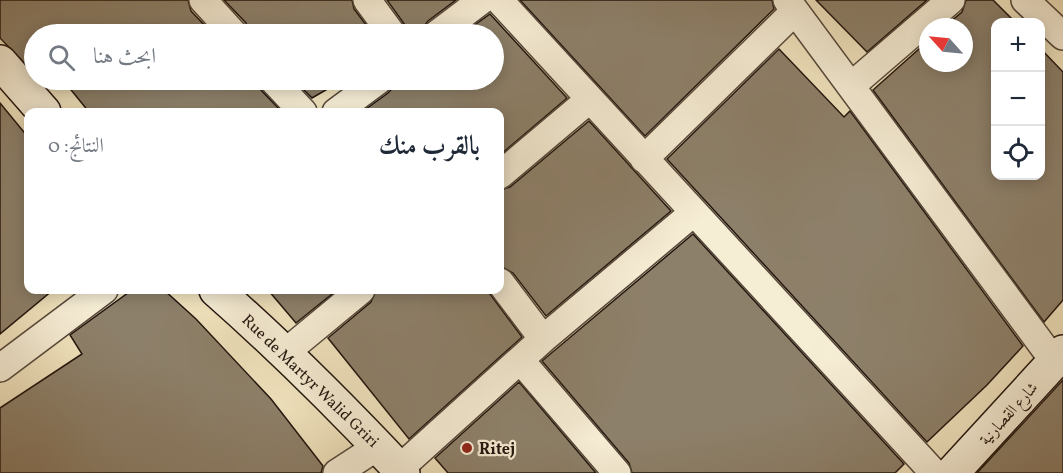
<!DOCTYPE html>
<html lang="ar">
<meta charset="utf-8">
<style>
body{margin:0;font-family:Vollkorn,Amiri,serif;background:#f6f6f7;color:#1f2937;direction:rtl}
.controls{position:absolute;right:18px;top:18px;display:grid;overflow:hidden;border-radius:12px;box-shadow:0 3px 15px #0003}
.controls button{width:54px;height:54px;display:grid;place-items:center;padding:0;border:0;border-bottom:2px solid #e0e1e3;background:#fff;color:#1f2937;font:30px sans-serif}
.compass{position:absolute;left:919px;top:18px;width:54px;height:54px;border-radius:50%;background:#fff;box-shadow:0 3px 15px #0003;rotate:297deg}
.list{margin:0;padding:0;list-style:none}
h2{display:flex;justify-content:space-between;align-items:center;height:78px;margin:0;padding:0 24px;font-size:26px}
h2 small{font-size:20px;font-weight:400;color:#747a83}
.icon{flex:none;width:33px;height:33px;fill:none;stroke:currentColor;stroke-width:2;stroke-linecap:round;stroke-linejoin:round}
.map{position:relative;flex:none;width:1063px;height:473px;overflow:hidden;direction:ltr}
.search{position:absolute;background:#fff;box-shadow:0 3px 15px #0003;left:24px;top:24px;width:480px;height:66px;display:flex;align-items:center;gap:15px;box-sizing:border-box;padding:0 21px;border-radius:33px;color:#747a83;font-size:22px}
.panel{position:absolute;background:#fff;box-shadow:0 3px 15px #0003;left:24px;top:108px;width:480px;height:186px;border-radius:12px;direction:rtl}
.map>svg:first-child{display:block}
.building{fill:#8d806a;stroke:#21140d;stroke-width:1.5}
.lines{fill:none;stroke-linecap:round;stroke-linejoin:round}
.street-casing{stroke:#55483a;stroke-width:30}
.secondary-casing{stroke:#21140d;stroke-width:36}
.street{stroke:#f6edd5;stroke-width:27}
.secondary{stroke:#f6edd5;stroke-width:33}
.poi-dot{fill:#8f2418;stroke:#f6edd5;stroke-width:2}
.labels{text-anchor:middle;stroke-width:4.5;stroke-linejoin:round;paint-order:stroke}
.street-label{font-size:16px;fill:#21140d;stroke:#f6edd5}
.poi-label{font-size:16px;font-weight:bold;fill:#21140d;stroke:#f6edd5;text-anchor:start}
</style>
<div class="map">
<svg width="1063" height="473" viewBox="0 0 1063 473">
<rect width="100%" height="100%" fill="#f1e4bf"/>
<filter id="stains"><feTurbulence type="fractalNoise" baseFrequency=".00333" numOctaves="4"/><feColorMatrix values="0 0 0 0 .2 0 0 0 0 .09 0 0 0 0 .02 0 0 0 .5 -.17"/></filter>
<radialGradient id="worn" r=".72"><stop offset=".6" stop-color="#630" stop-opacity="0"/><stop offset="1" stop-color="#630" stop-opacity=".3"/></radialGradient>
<path class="building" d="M0 0H188L191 11 213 34H34V73L0 38Z
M224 0H352L354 9 373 34H249L246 23Z
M387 0H456L428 21 418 34H407L405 25Z
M520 0H772L774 9 645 136Z
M816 0H927L867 52Z
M966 0H993L1015 22H996V176H1041V49L1063 72V300L1044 322 873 90 928 41V63H964V27H944L962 12Z
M490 14 567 98 500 155V112H362L388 93 400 80H494V34H462Z
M779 49 844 117 850 111 1023 346 987 385 927 442 667 159Z
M63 80H258L261 90 282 112H89Z
M294 80H343L312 98Z
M0 103 28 137V290H53L0 334Z
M589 121 671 211 546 316 513 273 500 266V190L510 187Z
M693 234 904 464 895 473H632L629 463 542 361Z
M132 290H164L196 319 271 399 323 466 321 473H0V408L82 354 70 335Z
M268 290H337L296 323Z
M376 290H487L522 337 409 439 328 338 371 302Z
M1063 380V473H977Z
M519 382 596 473H448L435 458Z"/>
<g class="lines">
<g class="street-casing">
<path id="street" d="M203 0 234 34
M367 0 392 34
M499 0 934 473
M787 0 1054 361
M1025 0 1063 36
M437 34 482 0
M273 80 303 112
M851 86 951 0
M336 112 379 80
M644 159 795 11
M500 175 590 99
M500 282 543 339
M286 352 361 290
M521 361 617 473
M0 368 104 290
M399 469 543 339 693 213
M337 473 380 445"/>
</g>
<g class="secondary-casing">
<path id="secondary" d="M0 62 44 112
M216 290C282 348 343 409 403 473
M952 473 1063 352"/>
</g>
<use href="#street" class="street"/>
<use href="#secondary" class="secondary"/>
</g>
<circle class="poi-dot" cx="467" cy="448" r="6"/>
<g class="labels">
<g class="street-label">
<text transform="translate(311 380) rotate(44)" y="6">Rue de Martyr Walid Griri</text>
<text transform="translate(1008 413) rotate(-48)" y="6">شارع القصارنية</text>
</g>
<g class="poi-label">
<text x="479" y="454">Ritej</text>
</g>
</g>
<rect width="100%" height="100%" filter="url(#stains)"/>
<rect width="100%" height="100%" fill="url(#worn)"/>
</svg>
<div class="controls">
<button>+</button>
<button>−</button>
<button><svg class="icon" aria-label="locate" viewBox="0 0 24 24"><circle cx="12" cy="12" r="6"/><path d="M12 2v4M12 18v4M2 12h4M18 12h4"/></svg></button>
</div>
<svg class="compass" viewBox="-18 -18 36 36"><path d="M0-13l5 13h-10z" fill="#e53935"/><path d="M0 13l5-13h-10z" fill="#747a83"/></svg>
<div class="search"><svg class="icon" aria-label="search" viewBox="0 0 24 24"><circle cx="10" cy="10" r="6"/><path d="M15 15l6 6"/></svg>ابحث هنا</div>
<section class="panel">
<h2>بالقرب منك<small>النتائج: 0</small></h2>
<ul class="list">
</ul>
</section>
</div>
